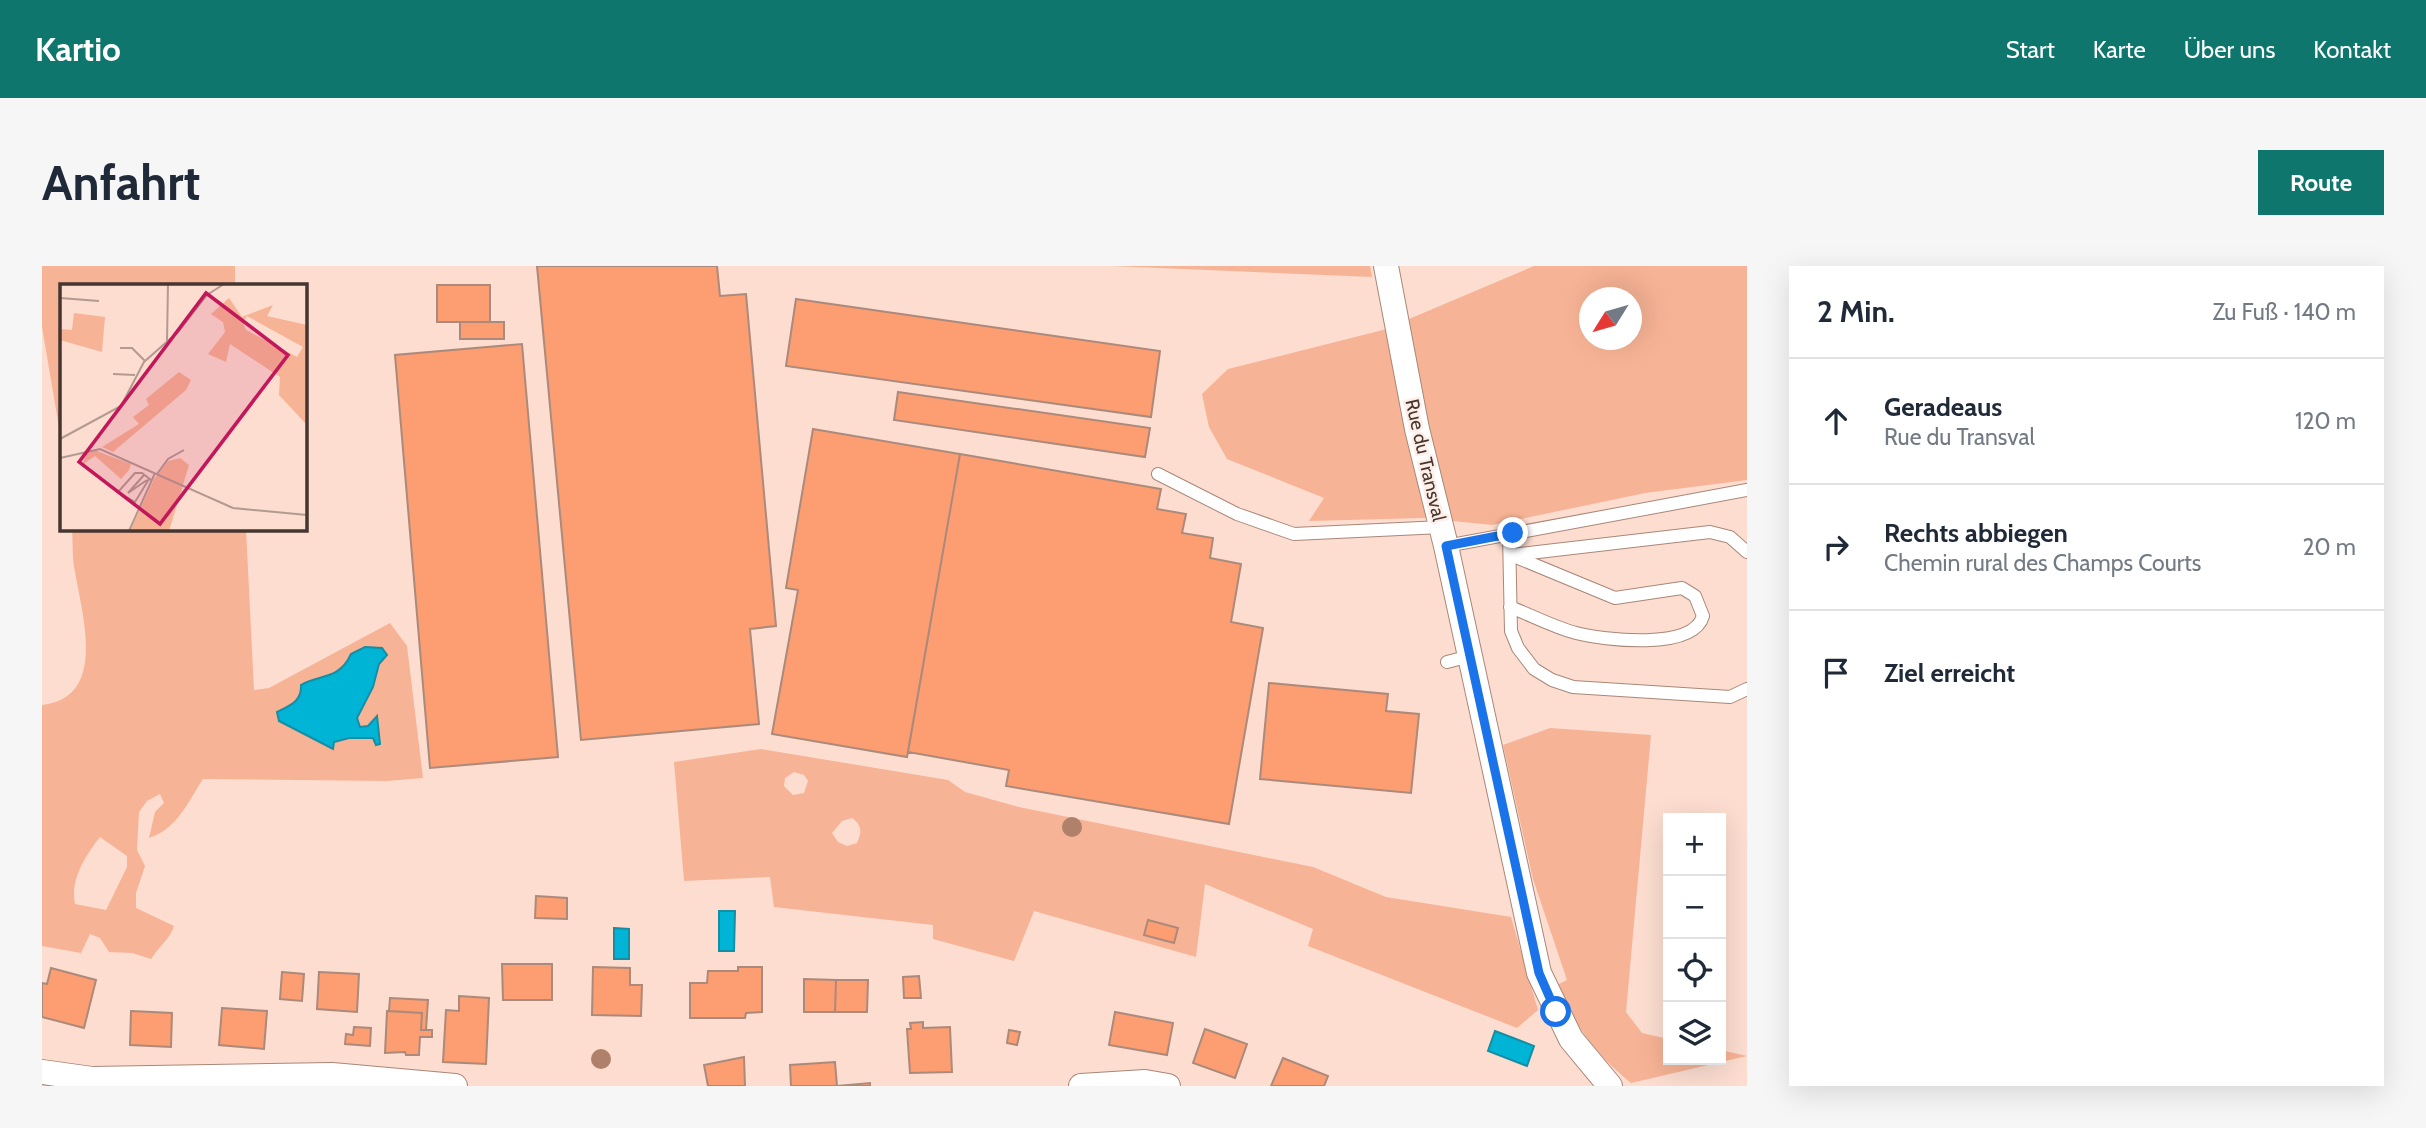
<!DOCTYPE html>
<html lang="de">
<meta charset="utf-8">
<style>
body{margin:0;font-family:Cabin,sans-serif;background:#f6f6f7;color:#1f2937}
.controls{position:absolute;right:21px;bottom:21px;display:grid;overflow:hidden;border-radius:0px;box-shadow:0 7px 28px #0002}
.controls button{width:63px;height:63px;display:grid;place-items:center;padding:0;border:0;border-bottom:2px solid #e0e1e3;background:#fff;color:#1f2937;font:35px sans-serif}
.compass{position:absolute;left:1537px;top:21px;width:63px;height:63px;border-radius:50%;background:#fff;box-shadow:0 7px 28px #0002;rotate:233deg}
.stop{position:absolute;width:21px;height:21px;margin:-16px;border:5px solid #1a73e8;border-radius:50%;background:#fff}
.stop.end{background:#1a73e8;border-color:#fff;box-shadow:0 2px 7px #0008}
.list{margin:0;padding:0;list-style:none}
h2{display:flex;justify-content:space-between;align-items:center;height:91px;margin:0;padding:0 28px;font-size:30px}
h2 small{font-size:23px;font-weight:400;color:#747a83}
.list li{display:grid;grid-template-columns:46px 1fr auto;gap:21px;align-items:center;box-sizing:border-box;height:126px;padding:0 28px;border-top:2px solid #e0e1e3}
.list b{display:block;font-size:26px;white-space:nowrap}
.list p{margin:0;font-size:23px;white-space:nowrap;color:#747a83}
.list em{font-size:23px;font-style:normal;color:#747a83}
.icon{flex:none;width:38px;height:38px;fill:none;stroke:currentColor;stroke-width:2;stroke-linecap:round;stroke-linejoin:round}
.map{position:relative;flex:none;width:1705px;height:820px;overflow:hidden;border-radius:0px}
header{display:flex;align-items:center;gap:42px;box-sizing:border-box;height:98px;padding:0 35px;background:#0f766e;color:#fff}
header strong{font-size:33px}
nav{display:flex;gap:38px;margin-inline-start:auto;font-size:24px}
.intro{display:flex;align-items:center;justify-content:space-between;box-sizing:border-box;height:168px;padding:0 42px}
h1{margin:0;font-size:49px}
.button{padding:18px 32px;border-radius:0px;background:#0f766e;color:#fff;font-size:24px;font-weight:700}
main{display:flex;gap:42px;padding:0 42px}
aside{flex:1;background:#fff;border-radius:0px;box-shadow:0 7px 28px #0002}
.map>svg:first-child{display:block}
.green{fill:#f7b395;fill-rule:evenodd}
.water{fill:#00b4d6;stroke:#158ea4;stroke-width:2}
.building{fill:#fc9d72;stroke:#ac8a7b;stroke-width:2}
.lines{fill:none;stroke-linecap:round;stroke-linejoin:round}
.service-casing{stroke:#a98778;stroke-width:14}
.minor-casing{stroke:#a98778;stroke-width:26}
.service{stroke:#fff;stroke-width:12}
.minor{stroke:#fff;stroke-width:24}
.tree{fill:#af806a}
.route{stroke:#1a73e8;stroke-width:9}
.labels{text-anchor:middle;stroke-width:5;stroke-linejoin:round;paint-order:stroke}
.street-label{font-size:19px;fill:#453630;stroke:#feeee7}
.inset-road{fill:none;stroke:#b39a90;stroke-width:2}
.view{fill:#c2185b;fill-opacity:0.15;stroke:#c2185b;stroke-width:3.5}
.inset-edge{fill:none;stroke:#453630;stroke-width:3.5}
</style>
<header>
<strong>Kartio</strong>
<nav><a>Start</a><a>Karte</a><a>Über uns</a><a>Kontakt</a></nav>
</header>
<div class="intro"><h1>Anfahrt</h1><a class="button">Route</a></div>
<main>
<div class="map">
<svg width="1705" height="820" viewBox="0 0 1705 820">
<rect width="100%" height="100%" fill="#fcddd0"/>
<path class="green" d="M0 0H193V19H19V173L0 61Z
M1070 0H1328L1330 11Z
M1492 0H1705V214L1603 227 1450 259 1382 252 1267 255 1282 232 1185 193 1167 161 1160 128 1186 103 1341 64ZM1548 32H1590V74H1548Z
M30 263H204L212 424 227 422 348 357 365 380 381 512 345 515 161 513C146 536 135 563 107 572L113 546 122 537 118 528 105 535 97 546 95 584 103 600 94 627V642L132 660C129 672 116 681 109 693L90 687 67 686 58 672 48 668 39 687 0 680V439C66 432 40 348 33 306 30 292 31 277 30 263ZM58 571 85 590V601L64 644 33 638C28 614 43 590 58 571Z
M1508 462 1609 469 1584 746 1600 767 1626 773V794H1679V784L1705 790 1589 817C1551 785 1536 764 1515 719L1525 714 1491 613 1461 479Z
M719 483 906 514 923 526 977 541 1271 601 1344 631 1469 651 1496 744 1475 762 1266 680 1271 663 1163 618 1154 691 992 645 972 695 891 673V659L732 641 728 611 642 615 632 496ZM752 506 762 509 766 515 762 527 751 529 742 520 743 512ZM810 552C820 559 820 566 815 577L805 580 796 576 790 567 800 555Z"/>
<path class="water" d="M323 381 340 382 345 389 337 398 331 421 315 452 318 461 326 460 335 450 338 478 334 479 331 472H307L292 476 291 483 237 455 235 446C249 439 260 435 259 419 276 408 297 415 309 388Z
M677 645H693L692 685H677Z
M572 662 587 663V693H572Z
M1453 765 1492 780 1485 800 1446 785Z"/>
<path class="building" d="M495 0H675L678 30 704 28 734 360 708 363 717 458 539 474Z
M395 19H448V56H395Z
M754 33 1118 85 1109 151 744 100Z
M418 56H462V73H418Z
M480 78 516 491 388 502 353 89Z
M856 126 1108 162 1103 191 852 154Z
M771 163 918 188 865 491 730 468 756 324 744 322Z
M918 188 1119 223 1115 243 1144 248 1140 267 1171 272 1168 292 1199 298 1189 356 1221 362 1187 558 964 520 967 504 866 486Z
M1227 417 1346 428 1344 445 1377 448 1369 527 1218 513Z
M494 630 525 632V653L493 652Z
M1106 654 1136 662 1132 677 1102 669Z
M460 698H510V734H461Z
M551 701 588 702V719H600L599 750 550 749Z
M696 701H720V746L704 747 703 752H648V717H665L666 705H696Z
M9 702 54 714 42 762 0 751V717L5 718Z
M240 706 262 708 260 735 238 733Z
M277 706 317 708 315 746 275 743Z
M877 710 879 732H862L861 711Z
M762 713 794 714 793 746H762Z
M794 714H826L825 746H793Z
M417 730 447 732 444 798 401 796 404 744 417 745Z
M348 732 386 734 384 764H379L380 747 347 745Z
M180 742 225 745 222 783 177 779Z
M89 745 130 747 129 781 88 779Z
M345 745 380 747 379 764H390V771H378L377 789H364L363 786 343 787Z
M1073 746 1131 757 1125 789 1067 779Z
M881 756V762L908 761 910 806 868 807 865 763H869L868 757Z
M312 761 329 762 328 780 303 778 304 768 311 769Z
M1163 763 1205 778 1193 812 1151 797Z
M967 764 978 766 975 779 965 777Z
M702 791 703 820H666L662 799Z
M1241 792 1286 810 1282 820H1229Z
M793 796 795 820 828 817V820H749L748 799Z"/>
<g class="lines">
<g class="service-casing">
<path id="service" d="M1116 208 1195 248 1252 268 1400 261
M1467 268 1469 365 1476 382 1492 403 1510 414 1531 421 1688 431 1705 423
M1404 280 1705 224
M1470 289 1668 266 1688 271 1705 286
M1468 341C1489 349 1511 361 1534 367 1562 374 1651 385 1661 350L1653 330 1640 322 1573 332 1469 289
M1405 396 1428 390"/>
</g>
<g class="minor-casing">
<path id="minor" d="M1344 0 1375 163 1404 280 1497 707 1529 773 1568 820
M0 806 50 813 290 809 413 820
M1039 820 1103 816 1126 820"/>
</g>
<use href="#service" class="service"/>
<use href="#minor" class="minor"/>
</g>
<g class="tree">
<circle cx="1030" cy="561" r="10"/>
<circle cx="559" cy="793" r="10"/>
</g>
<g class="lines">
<path class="route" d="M1471 267 1404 280 1497 707 1514 746"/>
</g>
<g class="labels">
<g class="street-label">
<text transform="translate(1384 194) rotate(77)" y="7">Rue du Transval</text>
</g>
</g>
<g transform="translate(18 18)">
<rect width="247" height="247" fill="#fcddd0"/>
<path d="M169 14 182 33 213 21 207 32 247 41V141L219 111 220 93 170 60 166 78 148 70 165 48 163 38 167 41 151 30ZM187 32 243 63 237 73 186 46 183 39ZM14 29 45 33 42 68 0 56V45L12 46ZM119 88 131 96 126 106 53 168 42 163 79 140 73 133 89 121 86 115ZM34 166 71 180 69 186 61 195 35 172 22 181 28 167ZM120 174 129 181 109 247H70L94 195 108 177Z" fill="#f7b395" fill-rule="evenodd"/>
<path class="inset-road" d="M0 14 39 17M107 57 108 0M60 64H72L85 77M53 90 75 91M0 155 61 122 84 78 118 48 147 11 164 0M0 174 40 165 173 224 247 231M97 190 108 175 124 166M84 191 68 209 87 196M89 195 75 218 58 208 75 189H82L91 196M69 247 95 189"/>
<path class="view" d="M146 9 228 71 100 240 19 178Z"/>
<rect width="247" height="247" class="inset-edge"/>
</g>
</svg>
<div class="controls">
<button>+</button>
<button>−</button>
<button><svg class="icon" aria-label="locate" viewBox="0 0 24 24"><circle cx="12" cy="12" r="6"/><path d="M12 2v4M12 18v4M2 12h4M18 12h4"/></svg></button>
<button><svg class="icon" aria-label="layers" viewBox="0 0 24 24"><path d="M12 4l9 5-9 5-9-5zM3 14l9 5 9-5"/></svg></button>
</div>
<svg class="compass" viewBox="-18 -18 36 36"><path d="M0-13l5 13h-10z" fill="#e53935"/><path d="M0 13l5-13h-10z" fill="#747a83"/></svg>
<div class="stop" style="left:1514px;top:746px"></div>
<div class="stop end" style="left:1471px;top:267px"></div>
</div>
<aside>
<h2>2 Min.<small>Zu Fuß · 140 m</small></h2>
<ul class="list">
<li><svg class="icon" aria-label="ahead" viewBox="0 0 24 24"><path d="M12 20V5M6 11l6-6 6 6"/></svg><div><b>Geradeaus</b><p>Rue du Transval</p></div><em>120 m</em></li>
<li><svg class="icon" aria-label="right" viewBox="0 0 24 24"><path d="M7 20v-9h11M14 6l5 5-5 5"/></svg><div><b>Rechts abbiegen</b><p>Chemin rural des Champs Courts</p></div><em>20 m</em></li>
<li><svg class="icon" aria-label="arrive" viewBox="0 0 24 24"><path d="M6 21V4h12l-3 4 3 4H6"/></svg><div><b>Ziel erreicht</b></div></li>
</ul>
</aside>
</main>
